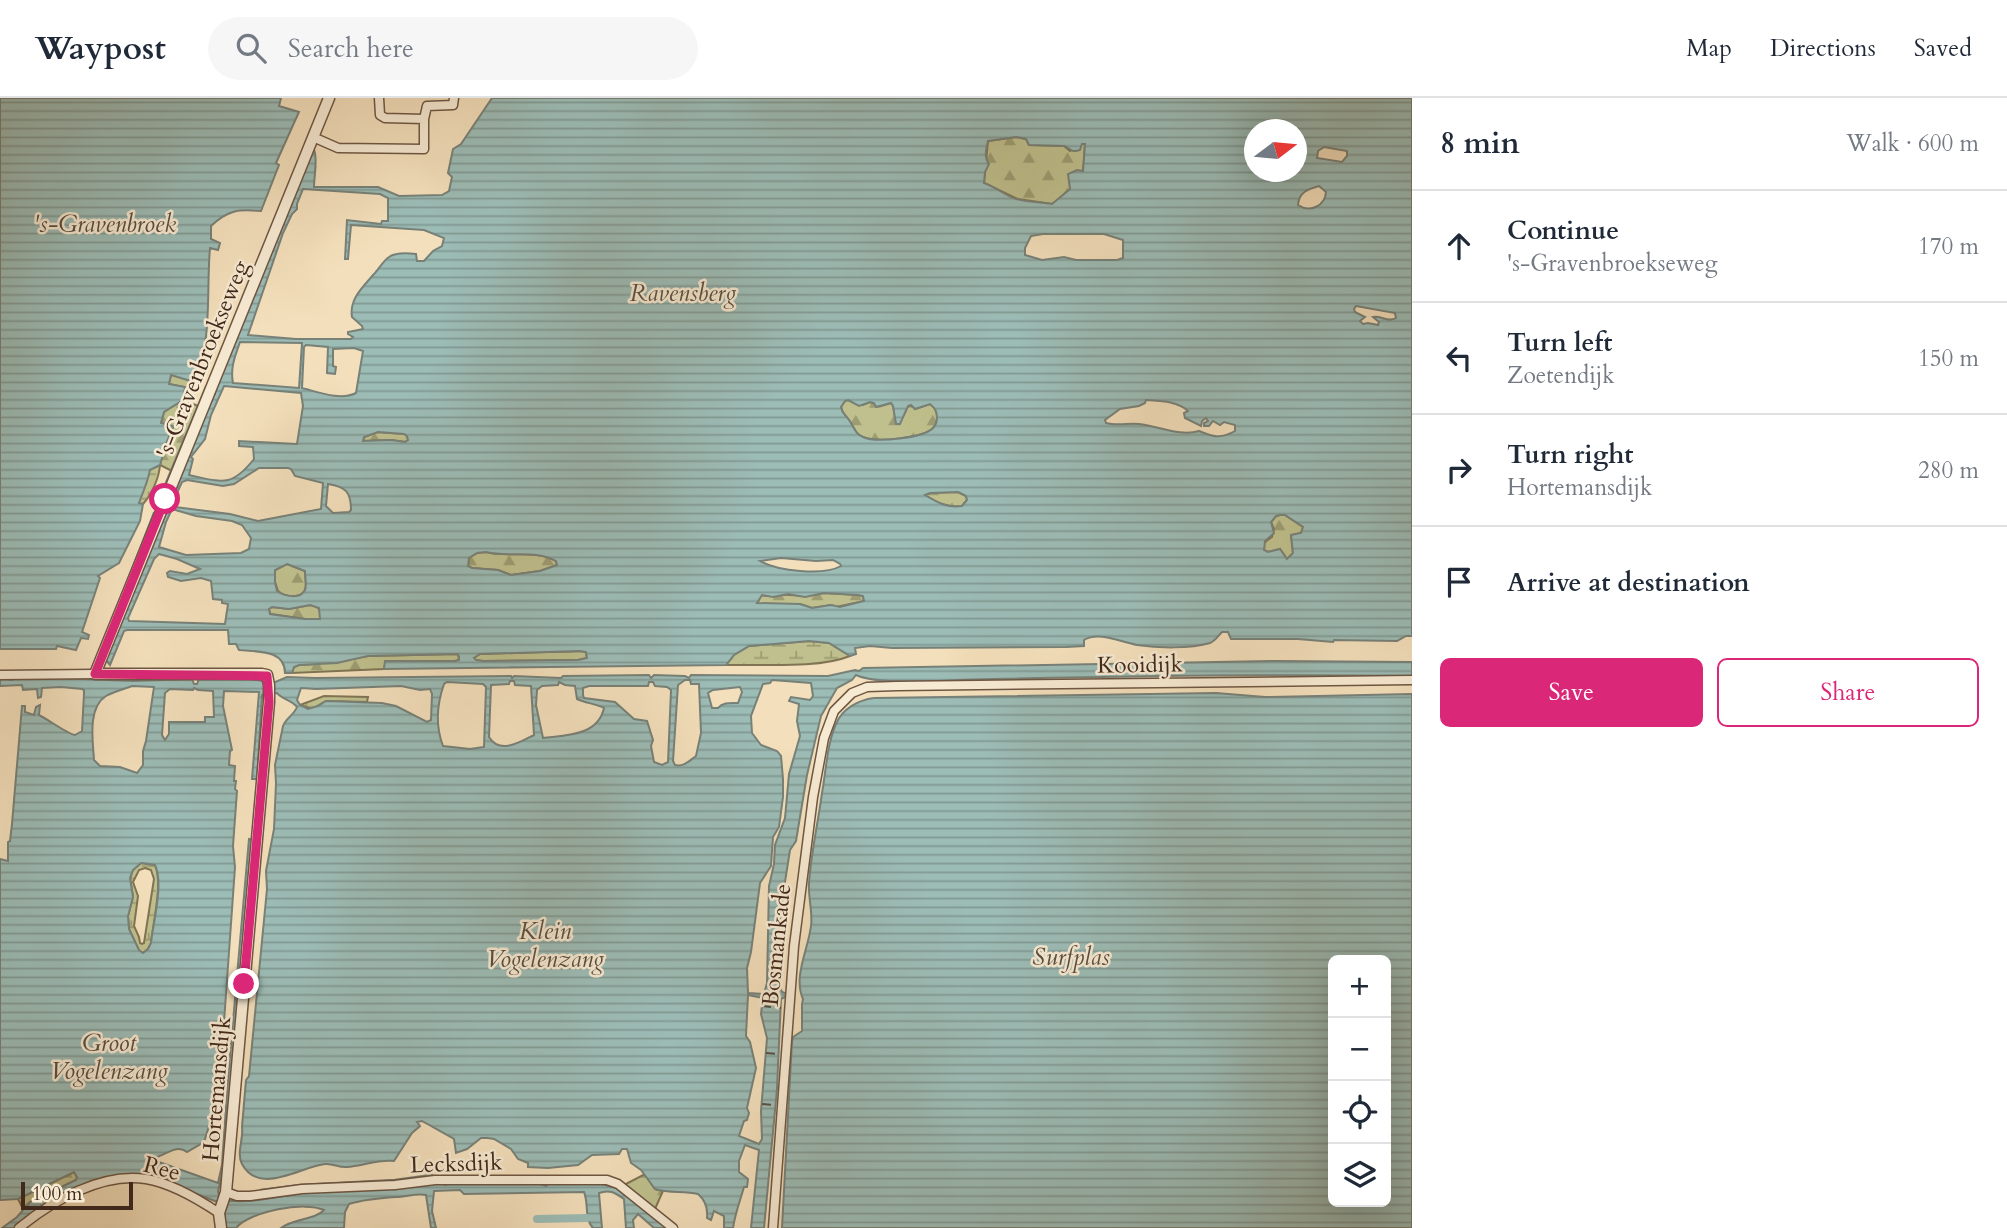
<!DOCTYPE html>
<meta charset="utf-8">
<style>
body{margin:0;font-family:Cardo,serif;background:#f6f6f7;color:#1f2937}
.controls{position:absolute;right:21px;bottom:21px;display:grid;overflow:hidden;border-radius:10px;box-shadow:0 7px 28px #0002}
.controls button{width:63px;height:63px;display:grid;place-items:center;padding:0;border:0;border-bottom:2px solid #e0e1e3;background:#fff;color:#1f2937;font:35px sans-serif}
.compass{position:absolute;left:1244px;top:21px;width:63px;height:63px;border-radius:50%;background:#fff;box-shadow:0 7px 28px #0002;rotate:74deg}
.scale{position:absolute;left:21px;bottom:18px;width:112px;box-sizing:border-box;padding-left:7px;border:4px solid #41291b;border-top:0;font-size:19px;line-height:24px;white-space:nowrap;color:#41291b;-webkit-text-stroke:5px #f7ead3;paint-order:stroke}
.stop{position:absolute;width:21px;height:21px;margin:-16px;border:5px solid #db2777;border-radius:50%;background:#fff}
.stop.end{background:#db2777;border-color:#fff;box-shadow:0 2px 7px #0008}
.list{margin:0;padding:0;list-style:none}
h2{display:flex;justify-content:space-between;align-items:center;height:91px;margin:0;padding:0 28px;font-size:30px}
h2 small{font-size:23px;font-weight:400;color:#747a83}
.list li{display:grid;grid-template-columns:46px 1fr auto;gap:21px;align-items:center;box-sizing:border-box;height:112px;padding:0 28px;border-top:2px solid #e0e1e3}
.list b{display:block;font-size:26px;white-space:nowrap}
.list p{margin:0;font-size:23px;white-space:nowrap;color:#747a83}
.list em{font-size:23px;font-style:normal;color:#747a83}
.actions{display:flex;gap:14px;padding:21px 28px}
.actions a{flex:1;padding:16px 0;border:2px solid #db2777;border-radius:10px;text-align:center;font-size:24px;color:#db2777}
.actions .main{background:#db2777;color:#fff}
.icon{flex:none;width:38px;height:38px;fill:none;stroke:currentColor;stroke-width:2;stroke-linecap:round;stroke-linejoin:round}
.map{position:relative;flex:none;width:1412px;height:1130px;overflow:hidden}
header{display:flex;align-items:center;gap:42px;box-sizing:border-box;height:98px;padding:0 35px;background:#fff;border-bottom:2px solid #e0e1e3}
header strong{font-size:33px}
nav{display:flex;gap:38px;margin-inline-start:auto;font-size:24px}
.search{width:490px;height:63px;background:#f6f6f7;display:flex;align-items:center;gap:18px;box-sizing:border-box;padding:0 24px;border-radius:38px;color:#747a83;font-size:26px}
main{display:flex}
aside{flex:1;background:#fff}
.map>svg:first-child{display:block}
.forest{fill:url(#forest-firs);stroke:#807454;stroke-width:2}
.wetland{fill:url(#wetland-marsh);stroke:#807454;stroke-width:2;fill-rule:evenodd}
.water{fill:url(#water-rules);stroke:#788178;stroke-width:2;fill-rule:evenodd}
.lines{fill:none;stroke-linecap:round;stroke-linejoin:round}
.stream{stroke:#788178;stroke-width:2.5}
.canal{stroke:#9cbcb6;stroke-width:8}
.ferry{stroke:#584e42;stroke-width:2;stroke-dasharray:9 7;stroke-linecap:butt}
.minor-casing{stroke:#6e5643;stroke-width:11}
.tertiary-casing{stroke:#6e5643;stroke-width:13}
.minor{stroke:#f7ead3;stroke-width:8}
.tertiary{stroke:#f7ead3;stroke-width:10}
.route{stroke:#db2777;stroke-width:9}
.labels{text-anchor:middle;stroke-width:5;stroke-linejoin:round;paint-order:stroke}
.street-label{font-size:23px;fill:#41291b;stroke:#f7ead3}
.water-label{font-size:24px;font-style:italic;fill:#584e42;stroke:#f7ead3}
</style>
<header>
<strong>Waypost</strong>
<div class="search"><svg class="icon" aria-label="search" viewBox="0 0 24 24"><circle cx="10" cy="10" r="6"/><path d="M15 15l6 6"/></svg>Search here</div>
<nav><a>Map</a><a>Directions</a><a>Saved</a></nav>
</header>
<main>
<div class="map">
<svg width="1412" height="1130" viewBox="0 0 1412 1130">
<defs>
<pattern id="forest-firs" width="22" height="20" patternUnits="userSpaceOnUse" patternTransform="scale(1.75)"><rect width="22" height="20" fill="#bfc08d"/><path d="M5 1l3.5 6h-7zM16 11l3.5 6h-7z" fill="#9d9c72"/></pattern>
<pattern id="wetland-marsh" width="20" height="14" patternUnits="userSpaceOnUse" patternTransform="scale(1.75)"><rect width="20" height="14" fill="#bfc08d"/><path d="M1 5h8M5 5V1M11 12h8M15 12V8" fill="none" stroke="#9d9c72"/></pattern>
<pattern id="water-rules" width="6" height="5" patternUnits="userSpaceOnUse" patternTransform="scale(1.75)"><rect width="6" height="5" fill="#9cbcb6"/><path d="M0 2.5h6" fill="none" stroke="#819993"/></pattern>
</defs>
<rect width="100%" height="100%" fill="#f3dfbb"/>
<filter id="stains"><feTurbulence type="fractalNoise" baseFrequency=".00286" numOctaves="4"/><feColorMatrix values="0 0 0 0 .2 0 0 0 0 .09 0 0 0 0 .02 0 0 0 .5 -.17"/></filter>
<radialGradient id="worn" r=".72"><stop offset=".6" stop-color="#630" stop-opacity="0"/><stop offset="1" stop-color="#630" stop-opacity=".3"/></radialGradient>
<path class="forest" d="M1016 39 1026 41 1029 47 1064 48 1070 53 1082 45 1085 46 1083 74 1070 87V91L1064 98 1052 106 1018 101 984 85 988 43Z
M171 276 194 284 189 304 198 308 172 373 160 367 164 351 173 329 161 325 164 314 183 302 184 289 169 286Z
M848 302 863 307 870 304 881 308 891 305 893 307 896 325 899 326 908 308 911 307 915 311 930 306C935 310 937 313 937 320 937 324 936 327 933 330 924 340 876 345 863 339 855 336 854 329 849 322 845 316 842 316 841 309L845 303Z
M378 334 404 336 407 338 408 342 405 344 391 342 363 343 364 339Z
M958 394 966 398 967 402 962 408C947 410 938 405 925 397L930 395Z
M1280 417H1285L1303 429 1301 435 1291 437 1293 455 1287 461 1280 451 1268 454 1264 452C1263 444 1266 443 1272 439L1274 431 1271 424 1276 418Z
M486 454C509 460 535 451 556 463L557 467 540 473 511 477 498 472 472 470 468 468 469 460 477 455Z
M287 466 305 473C305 479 307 487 305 492 300 502 284 498 278 493L275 484V472Z
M824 495 858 497 863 498 864 503 836 509 831 507 812 510 800 506H757L761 497C771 500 780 496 790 497 805 498 809 498 824 495Z
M310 507C319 508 321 512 320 521H305L270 516 269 511 272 509 289 511Z
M580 553 586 554 587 560 578 562 483 563 475 562 473 560 480 556Z
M458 556 459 562 455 563H386L384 571 292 575 294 569 299 567 316 566 368 558Z
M74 1074 77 1079 76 1082 30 1104 23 1111 18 1101Z
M645 1076 655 1091 663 1093 655 1111 624 1087Z"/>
<path class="wetland" d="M160 367C159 380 152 396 143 406L138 405 149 372Z
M809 543 829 545 850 558C818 571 762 566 726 567L734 557 749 548Z
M324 598 368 599 367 604 326 603 312 611 300 607Z
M141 765 155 767C163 785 153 825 151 845L148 851 143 855 139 853 129 831 128 818 133 799 130 780 133 772ZM145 770 151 772 154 781 144 845 142 846 140 845 139 839 134 828 138 798 133 784 139 772Z"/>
<path class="water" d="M0 0H281L279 8 299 14 276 65 279 67 261 113C238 111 228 112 211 128V141L220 145 218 152 210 150C206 195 213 242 194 284L171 277 169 286 185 289 183 302 164 314 161 325 173 328 166 346 160 367 150 372C148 383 143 394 139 405L143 406 140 423 119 465 98 478 100 480 82 534 89 537 88 541 81 540 76 552 57 548 56 551H0Z
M492 0H1412V538H1406L1397 543 1334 542 1333 544 1298 541H1231L1228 534H1222C1218 538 1215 543 1210 545 1190 551 1157 550 1137 547 1120 544 1099 533 1084 542V548L1066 549 892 550 870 548 855 550 856 556 850 558 829 545 809 543 749 548 734 557 726 567 384 571 385 563H455L459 562V559L458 556 368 558 337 565 299 567 294 569 292 575H285C285 551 257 554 239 552L236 546H229L228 532H127L124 533 110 567 105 561 125 510 128 509 127 505 210 301 215 296 213 293 288 109 292 106 290 102 311 56 314 52C318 60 314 78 314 89H378L399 98 442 97 449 93 452 79 448 75 453 51 461 46ZM1254 32H1296V74H1254ZM1016 39 1026 41 1029 47 1064 48C1071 51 1071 55 1080 52L1082 46H1085L1083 73 1077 72 1068 76 1070 91 1052 106C1040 104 1027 104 1016 101 1004 97 996 89 984 85L985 74 989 66C984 60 986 51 988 43ZM1324 49 1347 53V58L1342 64 1317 60 1318 53ZM1319 88 1326 94C1325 108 1310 115 1298 107 1299 94 1308 91 1319 88ZM303 91 380 96 388 100V123H382L381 126 347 122 345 161H348L351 127 424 132 444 140 442 148 433 153 424 163H417L416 156C408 155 396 154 389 159 383 163 379 171 374 176 363 189 349 201 352 219L362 228 363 231 348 234V236L353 239 351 241H296L248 237 283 135 292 116 297 111V106ZM1043 136H1104L1123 142V160L1117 162H1076L1064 159 1042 162 1025 157V150L1031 138ZM1356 208 1395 215 1396 220C1388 225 1381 217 1373 219L1379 224 1378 227 1368 225 1363 226 1360 223 1365 219 1355 214 1354 211ZM240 244 302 245 299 290 233 285C230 270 235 258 240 244ZM306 247 328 249 327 275 335 276 336 269 333 268V251L354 250 363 253 356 295C341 303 318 294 302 290L304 249ZM224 288 301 295 303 308 297 346 239 343V348L253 349 254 361C231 390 222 384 189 377L193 361 191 359 205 341 211 317ZM848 302 859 308 870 304 874 305 876 309 891 305 893 308 896 326H900L908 308 911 307 915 311 930 306C935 310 937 313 937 320 937 324 936 327 933 330 924 340 876 345 863 339 855 336 854 329 849 322 845 316 842 316 841 309L845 303ZM1146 302C1160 303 1177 303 1188 313L1184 315 1185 320 1201 328 1202 323 1206 320 1208 323 1204 325V328H1209L1213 323 1220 327 1224 324 1235 327V333C1221 341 1213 339 1199 333 1180 339 1159 328 1139 326 1128 325 1117 328 1106 325L1105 322 1120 311 1139 308 1145 305ZM378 334 404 336 407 338 408 342 405 344 391 342 363 343 364 339ZM259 370H288L291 371 295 378 323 385 321 411 258 423 230 416 175 409 172 406 182 384 187 382 223 388 234 386ZM328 386C346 389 351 394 351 412L349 414 333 415 326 408ZM958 394 966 398 967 402 962 408C947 410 938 405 925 397L930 395ZM172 411 196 418 232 423 242 427 251 440 249 451 241 455 186 457 159 449 166 424ZM1280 417H1285L1303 429 1301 435 1291 437 1293 455 1287 461 1280 451 1268 454 1264 452 1265 443 1274 435 1271 424 1276 418ZM486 454C509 460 535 451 556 463L557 467 540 473 511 477 498 472 472 470 468 468 469 460 477 455ZM159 456 177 461 200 471 187 476 170 473 167 475 168 479 181 483 201 480 211 483 213 501 222 502V505L228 506 225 526 129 523 128 520 154 461ZM781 460 816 463 833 462 840 466 841 468C823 478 778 473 760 463ZM287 466 305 473C305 479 307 487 305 492 300 502 284 498 277 493L275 484V472ZM824 495 858 497 863 498 864 503 840 509 831 507 812 510 800 506 757 505 762 497 773 499 788 496 805 499ZM310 507 319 510 320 521H305L270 516 269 511 272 509 289 511ZM580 553 586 554 587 560 578 562 483 563 476 562 474 560 480 556Z
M1276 563 1412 564V578C1272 576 1133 578 993 581 960 581 883 589 856 577L852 582 837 590 821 618 807 677 796 743 790 752 784 790 776 853 775 879 782 894 787 896V898L781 901 777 991 764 1130H751L759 1052 745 1047 739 1063V1074L748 1081 747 1089H744C740 1103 735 1116 733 1130H724V1118L714 1113 711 1122 707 1120C708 1111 705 1102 698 1096 683 1092 671 1096 655 1091L641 1072 631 1065 627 1051H622L619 1056 592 1057 578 1067 548 1070 528 1069V1065L518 1061 511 1051 494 1041 488 1040H481L467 1051 456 1055 454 1041 422 1023 417 1024 420 1028 412 1035 394 1063C379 1061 362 1068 347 1069 339 1070 333 1065 325 1066 300 1069 259 1098 242 1066 236 1055 244 1040 242 1029L246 982 249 978 267 791 266 773 274 731 276 685 275 667 283 628C286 620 294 617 297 609 292 602 283 602 277 595L262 597 257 681H252L259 594 224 593 223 608 232 652 230 653 229 667 235 668 234 683H236L235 691 237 693 233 748 235 769 221 967 215 1009 204 1044 187 1054C177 1046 167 1056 157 1059L156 1063 218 1085 222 1067 228 981 249 741 253 742 224 1071 218 1093 220 1101C248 1108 288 1096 317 1093 358 1089 400 1088 442 1085L445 1087 451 1085 540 1086 546 1088 548 1086H601L617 1090 669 1130H654L638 1116 633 1122 634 1130H626L624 1101C615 1095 610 1091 599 1095L602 1130H593C584 1121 589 1106 584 1094L464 1096 460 1092 434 1093 432 1113 436 1130H431L426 1097C416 1095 406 1099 396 1099 380 1100 365 1101 349 1106L345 1114 344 1130H281C294 1120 315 1122 324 1112 305 1103 250 1113 236 1130H225V1107L159 1081 100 1082 74 1090 56 1099 14 1130H2L17 1119 30 1104 76 1082 77 1079 74 1074 18 1101 0 1102V761L8 763V744L10 743 12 726 22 608H25V614L34 617 36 609 40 607 39 617C49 622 66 635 75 637L82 633 84 596V592L82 591 61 589 42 590 41 599 38 600 37 591 23 592 22 587 0 588V580L12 582 14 580H57L133 583 192 581 194 586H197L199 581 245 580 273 585 287 579 315 580 511 578 512 580 514 578 561 580 563 578 649 577 651 580 654 577 685 578 689 580 691 577 828 578 855 572 859 573 863 570ZM685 582H690L691 586H699L701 635 696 658C689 663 684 669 675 667L673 663 678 587ZM772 582 811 585 813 598 810 602 791 599 789 603 799 606 797 623 800 638 789 676 785 720 775 747 774 766 769 788 767 885 764 896 748 895 747 870 751 854 760 785 771 768 773 739 779 729 783 699V681L781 658 777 653 761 647 752 635 751 618 763 586 770 585ZM510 583H514L515 587 531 588 534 637C520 644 500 657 489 639L491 587 509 586ZM447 584 483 586 486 589 484 649 470 651 443 648C435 627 437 606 444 586ZM559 584 565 587 575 588 577 601C585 605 597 606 604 610 598 638 566 637 543 640L536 607 537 592 542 588 558 587ZM649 584H653L655 588 667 589 671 592 668 664 662 667 654 664 651 648 653 642 647 623 634 621 615 604 584 600 583 597V590L589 588H648ZM132 588 154 589 146 643 143 653V667L137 675 120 669 100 668 94 662C93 644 87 610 106 598 113 594 124 591 132 588ZM401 588 420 592 430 591 432 596 431 622 427 624 396 608 382 605 326 603 318 608 308 611 300 607 297 602 301 590 316 591ZM740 589 742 594 738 605C730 605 723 604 718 610H712L708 595 713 592ZM194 590 198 592 213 593 214 619H205V624H169V636L165 642 162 637 165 595 170 591 193 592ZM141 765 155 767C164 785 153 825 151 845L148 851 143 855 139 852 129 831 128 818 133 799 130 780 133 772ZM748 897 763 900 761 916 767 940 761 1013 762 1041 759 1046 739 1038 744 1023 747 1022 749 1015 747 1010 756 970 750 944 746 938Z
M1216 595 1265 599 1412 596V1130H782L792 943 793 939 802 933V906L803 901C793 879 808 852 811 828 813 814 808 800 809 785 811 755 818 725 822 695 826 673 827 646 836 626 842 611 858 602 874 600ZM1333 862H1386V1104H1333Z"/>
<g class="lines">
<path class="stream" d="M207 288 212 275
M156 409 206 289
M123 495 154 415
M261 1092 301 1087 395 1082 432 1077"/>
<path class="canal" d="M537 1121 587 1120"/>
<path class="ferry" d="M762 908 781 910
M766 955 779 956
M762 1006 775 1007"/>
<g class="minor-casing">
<path id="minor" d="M379 0 380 17 385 20 424 21
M313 39 338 50 424 51V21L427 8 453 7 454 0
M0 577 95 576
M226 1094 237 1098H250L302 1091 395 1087 435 1082H607L618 1086 673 1130
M19 1130C52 1103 102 1074 146 1081 171 1085 198 1101 219 1115
M773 1130 794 848 813 699 824 640 834 613 852 595 867 589 897 588 1412 582"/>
</g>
<g class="tertiary-casing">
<path id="tertiary" d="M221 1130 219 1115 226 1094 269 604V587L267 577 262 576H95L329 0"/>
</g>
<use href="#minor" class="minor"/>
<use href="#tertiary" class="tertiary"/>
</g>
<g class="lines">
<path class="route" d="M165 401 95 576 267 578 269 604 244 886"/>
</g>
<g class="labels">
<g class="street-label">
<text transform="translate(202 261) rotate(-68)" y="8">'s-Gravenbroekseweg</text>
<text transform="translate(1140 566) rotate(-1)" y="8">Kooidijk</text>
<text transform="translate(776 847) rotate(-84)" y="8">Bosmankade</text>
<text transform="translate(216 991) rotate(-85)" y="8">Hortemansdijk</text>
<text transform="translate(456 1065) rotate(-2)" y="8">Lecksdijk</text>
<text transform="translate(162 1070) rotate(15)" y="8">Ree</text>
</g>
<g class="water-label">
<text x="105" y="134">'s-Gravenbroek</text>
<text x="683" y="203">Ravensberg</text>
<text x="545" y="841">Klein<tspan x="545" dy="28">Vogelenzang</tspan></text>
<text x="1071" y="867">Surfplas</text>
<text x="109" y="953">Groot<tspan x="109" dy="28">Vogelenzang</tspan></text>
</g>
</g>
<rect width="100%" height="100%" filter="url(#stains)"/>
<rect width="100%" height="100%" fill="url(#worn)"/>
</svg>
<div class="controls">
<button>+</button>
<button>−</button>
<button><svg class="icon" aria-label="locate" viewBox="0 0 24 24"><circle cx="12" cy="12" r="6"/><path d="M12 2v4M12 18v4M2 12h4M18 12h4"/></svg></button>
<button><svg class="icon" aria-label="layers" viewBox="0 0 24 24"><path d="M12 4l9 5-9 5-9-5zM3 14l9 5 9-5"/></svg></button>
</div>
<svg class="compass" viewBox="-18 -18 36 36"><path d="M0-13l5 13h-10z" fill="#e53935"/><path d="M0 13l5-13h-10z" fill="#747a83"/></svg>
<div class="scale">100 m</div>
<div class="stop" style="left:165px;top:401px"></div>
<div class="stop end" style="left:244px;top:886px"></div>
</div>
<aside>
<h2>8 min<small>Walk · 600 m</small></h2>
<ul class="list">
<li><svg class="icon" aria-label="ahead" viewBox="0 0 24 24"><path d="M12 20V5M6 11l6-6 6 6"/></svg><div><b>Continue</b><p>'s-Gravenbroekseweg</p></div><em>170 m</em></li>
<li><svg class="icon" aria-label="left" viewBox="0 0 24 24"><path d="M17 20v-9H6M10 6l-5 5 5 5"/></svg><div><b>Turn left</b><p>Zoetendijk</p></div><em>150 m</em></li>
<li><svg class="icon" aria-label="right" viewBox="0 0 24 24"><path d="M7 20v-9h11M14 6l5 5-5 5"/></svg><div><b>Turn right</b><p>Hortemansdijk</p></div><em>280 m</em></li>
<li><svg class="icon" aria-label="arrive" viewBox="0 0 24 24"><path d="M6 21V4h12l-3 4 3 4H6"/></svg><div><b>Arrive at destination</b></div></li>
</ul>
<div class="actions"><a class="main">Save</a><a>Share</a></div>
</aside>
</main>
